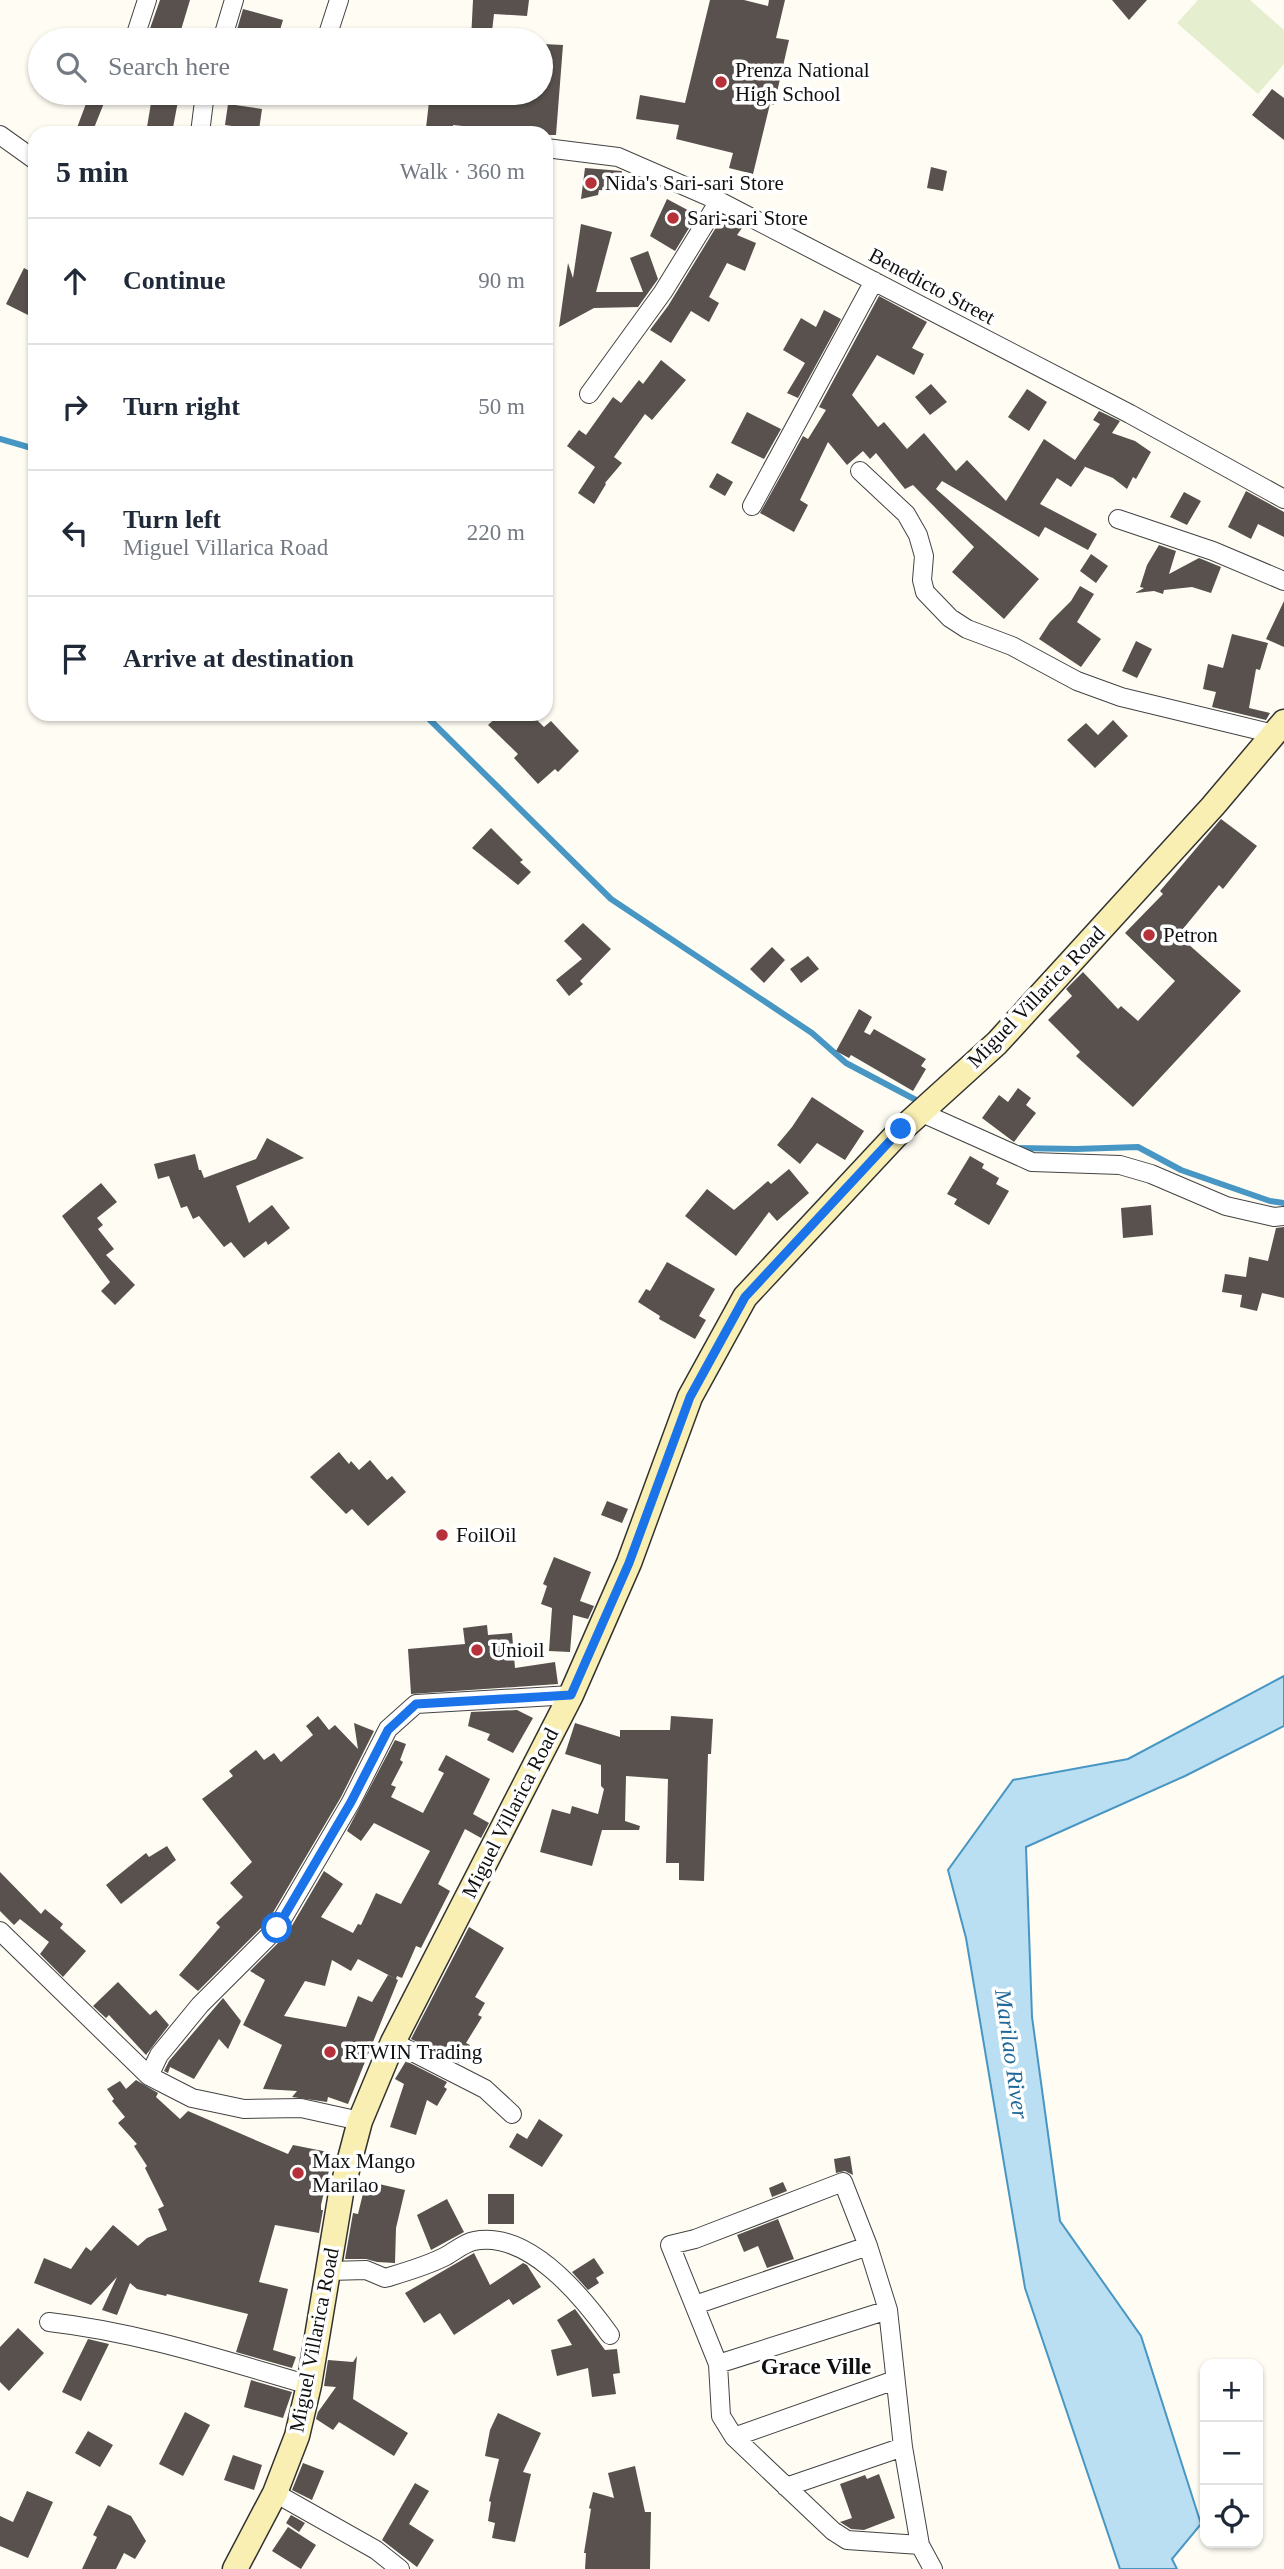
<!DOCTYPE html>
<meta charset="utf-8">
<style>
body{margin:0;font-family:Georgia,serif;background:#f2f2f3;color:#1f2937}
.controls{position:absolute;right:21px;bottom:21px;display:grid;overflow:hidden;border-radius:14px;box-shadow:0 2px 5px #0004}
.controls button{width:63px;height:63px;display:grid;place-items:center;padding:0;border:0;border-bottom:2px solid #e0e1e3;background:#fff;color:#1f2937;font:35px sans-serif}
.stop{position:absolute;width:21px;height:21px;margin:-16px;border:5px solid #1a73e8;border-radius:50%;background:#fff}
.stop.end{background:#1a73e8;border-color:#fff;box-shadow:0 2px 7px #0008}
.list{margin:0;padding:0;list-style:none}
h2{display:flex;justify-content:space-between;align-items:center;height:91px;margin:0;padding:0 28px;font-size:30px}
h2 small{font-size:23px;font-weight:400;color:#747a83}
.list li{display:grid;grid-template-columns:46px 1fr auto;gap:21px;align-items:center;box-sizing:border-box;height:126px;padding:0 28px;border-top:2px solid #e0e1e3}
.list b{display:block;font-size:26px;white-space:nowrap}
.list p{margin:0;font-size:23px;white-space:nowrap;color:#747a83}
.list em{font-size:23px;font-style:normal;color:#747a83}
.icon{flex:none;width:38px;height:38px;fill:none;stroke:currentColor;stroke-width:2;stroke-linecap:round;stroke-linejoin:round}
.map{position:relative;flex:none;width:1284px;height:2569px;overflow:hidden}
.search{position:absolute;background:#fff;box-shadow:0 2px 5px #0004;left:28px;top:28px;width:525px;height:77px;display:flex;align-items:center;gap:18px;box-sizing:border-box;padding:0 24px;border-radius:38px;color:#747a83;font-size:26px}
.panel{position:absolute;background:#fff;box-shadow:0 2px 5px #0004;left:28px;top:126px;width:525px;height:595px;border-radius:21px}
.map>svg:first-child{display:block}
.pitch{fill:#e5efd0}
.water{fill:#bbdff2;stroke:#4796c4;stroke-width:2}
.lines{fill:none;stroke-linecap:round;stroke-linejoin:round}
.stream{stroke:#4796c4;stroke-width:6}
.building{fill:#58514d}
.minor-casing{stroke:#434343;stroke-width:20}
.secondary-casing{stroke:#323232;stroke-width:27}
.minor{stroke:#fff;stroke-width:18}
.secondary{stroke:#f9efb3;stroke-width:24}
.route{stroke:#1a73e8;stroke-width:9}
.poi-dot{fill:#b7313b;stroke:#fff;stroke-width:2.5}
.labels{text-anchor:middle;stroke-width:7;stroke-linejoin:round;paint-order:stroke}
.poi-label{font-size:21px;fill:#101010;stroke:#fff;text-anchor:start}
.street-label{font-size:21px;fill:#101010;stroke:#fff}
.water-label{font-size:23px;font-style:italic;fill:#21689a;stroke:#fff}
.neighbourhood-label{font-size:23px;font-weight:bold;fill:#101010;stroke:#fff}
</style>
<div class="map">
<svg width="1284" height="2569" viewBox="0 0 1284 2569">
<rect width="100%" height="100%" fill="#fefcf3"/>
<path class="pitch" d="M1198 0H1250L1284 30V64L1258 94 1177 23Z"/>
<path class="water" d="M1284 1676V1726L1185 1776 1026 1847 1032 2017 1060 2221 1141 2336 1201 2524 1172 2559 1177 2569H1120L1025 2288 966 1938 948 1870 1013 1780 1128 1759Z"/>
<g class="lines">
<path class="stream" d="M0 439 35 449
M424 714 611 899 812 1033 846 1063 916 1100
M1014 1148 1076 1149 1138 1147 1181 1170 1270 1201 1284 1203"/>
</g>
<path class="building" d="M160 0H190L178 40H146Z
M473 0H529L527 16 494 14 491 40H471Z
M710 0H744L768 6 769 0H785L776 38 789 40 774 105 770 104 753 174 729 168 733 153 676 139 679 125 636 119 640 95 685 103Z
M1112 0H1147L1129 20Z
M243 9 283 20 277 40H234Z
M543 44 563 45 556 135H546V133H500V130L453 125V130L426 128 430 93H541Z
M1272 89 1284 98V140L1252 115Z
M90 93H108L92 133H75Z
M152 97 178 101 172 133H146Z
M228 104 262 109 259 130 225 125Z
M931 167 947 171 943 191 927 188Z
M585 168 622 171 620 192 599 190 598 195 581 199Z
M667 199 697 215 675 251 650 236Z
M723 216 742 228 737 235 756 243 745 271 727 263 709 297 719 303 709 322 691 311 671 343 650 330 668 306Z
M581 224 612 232 596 292H643L630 258 648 251 658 279 638 307 594 308 559 327 568 263 573 278Z
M24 268 35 274V302L28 315 6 304Z
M879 296 927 322 912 348 924 354 914 375 877 355 852 395 878 427 884 422 907 449 924 433 956 471 967 460 1006 501 1044 439 1075 460 1100 424 1093 420 1099 411 1120 421 1112 433 1135 441 1151 452 1136 479 1133 477 1127 489 1113 478 1083 466 1085 467 1071 487 1057 478 1040 504 1097 534 1088 550 1045 527 1039 537 942 481 936 489 1039 579 1004 619 952 572 974 547 913 485 905 489 876 453 870 459 863 451 847 465 828 442 800 500 808 505 794 532 760 513 803 436 808 439 826 410 819 407Z
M824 310 841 319 798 398 787 393 805 363 783 350 801 318 816 327Z
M661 360 686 380 652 420 645 414 614 457 622 463 605 483 606 484 594 504 578 493 595 467 567 446 579 430 586 435 613 397 621 403 639 380 643 384Z
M931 384 947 402 930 415 915 397Z
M1027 389 1047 402 1029 431 1008 417Z
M747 412 781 429 764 459 731 443Z
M717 473 733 482 725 496 709 487Z
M1246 491 1284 512V537L1258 524 1251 539 1228 527Z
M1184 492 1201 501 1187 525 1170 517Z
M1159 545 1176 551 1169 574 1199 558 1221 567 1211 593 1192 587 1164 590 1163 594 1154 591 1135 593 1144 588 1140 587 1147 565Z
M1091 554 1108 566 1096 583 1080 571Z
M1080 586 1094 594 1077 622 1101 639 1081 667 1039 639 1050 622 1071 601Z
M1284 601V647L1266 639Z
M1232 634 1268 643 1260 670 1256 669 1249 708 1270 713 1266 720 1212 707 1216 692 1203 689 1208 664 1223 668Z
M1136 641 1152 649 1137 678 1122 671Z
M500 714H531L544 727 551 721 579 751 558 772 555 769 538 784 514 758 518 754 488 725Z
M1113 720 1128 736 1095 768 1067 740 1086 723 1098 735Z
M1221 819 1257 846 1223 889 1219 885 1178 935 1241 991 1133 1107 1076 1056 1080 1052 1048 1020 1072 996 1066 989 1083 972 1118 1009 1121 1006 1138 1021 1175 981 1125 933 1163 894 1160 891Z
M491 828 523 860 520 862 531 872 518 885 472 848Z
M583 923 611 949 580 981 583 984 569 996 556 980 582 959 564 941Z
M772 947 785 960 764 983 750 969Z
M808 956 819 969 801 983 790 969Z
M859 1009 872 1017 864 1032 870 1035 874 1029 926 1059 921 1066 926 1069 913 1091 851 1055 849 1058 836 1051Z
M1018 1088 1031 1098 1026 1105 1036 1113 1014 1142 982 1118 999 1095 1008 1102Z
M812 1097 864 1131 845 1160 817 1143 800 1164 777 1145 792 1127Z
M267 1138 304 1158 236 1186 249 1223 272 1205 290 1228 268 1245 266 1241 244 1258 231 1242 224 1247 199 1216 193 1219 187 1206 181 1208 169 1176 158 1179 154 1164 195 1154 199 1170H201L204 1178 256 1159Z
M970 1156 984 1164 982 1168 999 1178 996 1184 1009 1191 989 1225 954 1204 957 1199 947 1194Z
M789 1169 809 1193 777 1221 769 1212 736 1256 685 1216 707 1189 734 1210 768 1181 771 1184Z
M101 1183 117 1202 97 1218 103 1225 98 1229 114 1249 106 1255 135 1285 115 1305 101 1291 110 1282 62 1216Z
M1151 1205 1153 1235 1123 1238 1121 1208Z
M1284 1227V1298L1262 1293 1257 1311 1240 1307 1242 1295 1222 1292 1225 1274 1246 1277 1249 1257 1268 1261 1276 1228Z
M667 1262 715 1289 699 1316 706 1320 695 1339 659 1319 660 1316 638 1302 646 1289 650 1291Z
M339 1452 349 1464 351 1461 359 1470 370 1460 387 1480 392 1476 406 1492 368 1526 352 1509 346 1514 310 1477Z
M607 1501 628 1509 622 1523 601 1515Z
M554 1557 591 1572 580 1601 594 1606 588 1619 573 1615 570 1652 549 1651 552 1608 541 1604 547 1586 543 1584Z
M487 1625 488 1635 512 1633 515 1668 555 1662 558 1684 411 1694 408 1649 465 1644 463 1628Z
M517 1710 533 1718 513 1753 487 1740 490 1734 468 1726 471 1712Z
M318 1716 329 1730 335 1725 358 1749 354 1723 374 1731 341 1797 268 1921 198 1991 179 1975 220 1927 216 1923 243 1897 230 1883 252 1862 202 1799 233 1776 229 1771 256 1750 264 1760 274 1753 281 1762 313 1735 306 1726Z
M671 1716 713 1719 711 1754H708L704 1881 679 1880V1863H666L668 1779 626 1776 625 1821 640 1826 639 1830H602L592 1866 540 1852 552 1809 570 1814 572 1806 598 1814 604 1789 601 1786V1765L565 1754 575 1723 620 1737V1730H670Z
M395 1740 406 1744 400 1760 403 1762 391 1785 396 1787 391 1797 423 1813 444 1773 438 1770 446 1755 490 1779 473 1814 489 1823 481 1838 465 1829 438 1884 450 1891 421 1948 416 1946 402 1978 397 1976 396 1979 358 1959 351 1971 332 1960 325 1986 305 1981 284 2016 346 2027 358 1996 372 2002 388 1975 398 1980 348 2104 328 2097 327 2102 292 2097 297 2091 263 2089 282 2045 243 2025 265 1980 250 1971 287 1934 324 1871 343 1884 321 1917 353 1933 358 1924 361 1925 376 1893 401 1904 430 1851 374 1823 361 1841 347 1831Z
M167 1846 176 1860 121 1904 106 1885 146 1853 149 1857Z
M0 1872 41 1914 45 1909 63 1924 60 1928 86 1951 63 1977 40 1954 49 1942 20 1919 14 1925 0 1911Z
M469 1927 504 1948 475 1997 485 2003 478 2015 482 2017 466 2043 470 2045 459 2063 411 2039Z
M118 1982 150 2015 156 2010 169 2025 146 2055 109 2015 106 2018 93 2006Z
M223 1998 241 2021 228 2049 219 2039 194 2079 170 2067 168 2073 164 2071 169 2061Z
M406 2061 447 2082 444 2087 447 2089 437 2106 427 2100 416 2135 390 2127 404 2084 395 2079Z
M136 2080 158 2093 156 2097 180 2119 188 2111 288 2154 293 2145 333 2153 321 2205V2210H323L319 2233 275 2225 259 2282 288 2289 273 2350 296 2357 292 2368 236 2352 248 2314 167 2294 166 2296 137 2289 130 2283 117 2315 102 2310 117 2277 91 2305 34 2283 44 2258 71 2269 86 2247 91 2251 113 2225 138 2246 147 2238 167 2230 158 2209 164 2206 145 2168 147 2166 134 2146 137 2144 118 2123 125 2117 112 2101 114 2099 107 2089 120 2081 126 2089Z
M539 2119 563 2135 542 2167 509 2147 517 2133 527 2139Z
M850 2156 853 2175 845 2171 836 2173 834 2159Z
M366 2181 405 2190 396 2228 395 2263 377 2262 366 2259H345L353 2213 358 2214Z
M783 2182 787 2191 772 2197 769 2188Z
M488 2194H514V2224H488Z
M447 2199 464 2232 431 2250 417 2215Z
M778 2219 794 2259 767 2268 758 2246 744 2252 737 2235Z
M474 2253 490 2285 523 2263 527 2265 541 2287 513 2305 509 2299 454 2335 440 2313 424 2323 405 2293Z
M594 2258 604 2273 596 2278 599 2283 588 2290 572 2272Z
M575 2309 605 2350 617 2349 620 2373 613 2374 616 2394 592 2397 588 2368 557 2376 551 2350 572 2345 557 2320Z
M18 2328 44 2353 9 2391 0 2382V2347Z
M88 2339 109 2344 81 2401 62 2392Z
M357 2356 353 2399 408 2433 394 2456 339 2422 333 2430 316 2419 318 2412 336 2387 324 2386 328 2360 353 2362Z
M251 2380 292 2392 283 2418 244 2407Z
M185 2412 210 2425 183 2476 159 2464Z
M498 2413 541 2433 523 2472 531 2474 515 2542 492 2538 495 2523 488 2521 491 2502 489 2501 499 2459 485 2456 490 2430Z
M88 2431 113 2445 100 2467 75 2453Z
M233 2455 262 2465 254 2490 224 2480Z
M303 2463 324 2471 312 2500 292 2490Z
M635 2466 645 2512H651L650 2569H585L586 2553H584L591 2509 589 2508 593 2492 614 2498 608 2473Z
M879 2474 895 2518 864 2530 851 2529 840 2522 852 2518 840 2484 865 2475 867 2479Z
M415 2483 429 2491 409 2524 434 2540 417 2567 382 2540Z
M27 2491 53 2502 28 2558 0 2546V2516L13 2522Z
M108 2505 131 2516 146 2541 135 2559 124 2553 116 2569H82L97 2537 93 2535Z
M291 2515 305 2523 299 2532 286 2523Z
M288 2527 316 2545 301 2569 272 2551Z"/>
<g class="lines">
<g class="minor-casing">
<path id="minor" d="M134 40 147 0
M222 40 234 0
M326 40 339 0
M200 133 205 93
M0 135 35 160
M546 148 618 157 719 201 1130 414 1284 499
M589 394 663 292 719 201
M860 471 906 514 918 535 924 556 922 580 925 592 950 618 967 629 1012 646 1077 681 1121 697 1274 734
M752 506 874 281
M1118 519 1213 551 1284 581
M920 1112 1032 1162 1120 1165 1151 1174 1226 1206 1274 1217 1284 1216
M0 1931 149 2076 192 2098 244 2109 301 2108 360 2121
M393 2042 485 2089 512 2114
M149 2076 159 2055 200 2005 277 1928 351 1802 388 1729 416 1704 571 1695
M329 2271 366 2270 385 2278C405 2272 427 2266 446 2256 455 2251 464 2243 474 2241 528 2230 582 2296 610 2335
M695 2305 868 2246
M49 2322C138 2332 223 2360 309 2385
M718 2364 888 2310
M734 2437 895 2380
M786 2487 903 2447
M275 2493 376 2550 400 2569
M920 2545 903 2447 888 2310 868 2246 843 2182 695 2239 670 2245 718 2364 721 2416 734 2437 833 2531 847 2540 920 2545 933 2569"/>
</g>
<g class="secondary-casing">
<path id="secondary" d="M235 2569 275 2493 297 2436 309 2385 341 2193 360 2121 393 2042 571 1695 629 1563 690 1397 745 1297 901 1130 997 1043 1213 806 1284 722"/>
</g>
<use href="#minor" class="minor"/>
<use href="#secondary" class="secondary"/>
</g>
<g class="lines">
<path class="route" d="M277 1928 351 1802 388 1730 416 1704 571 1695 629 1563 690 1397 745 1297 901 1129"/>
</g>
<g class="poi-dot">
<circle cx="721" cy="82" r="7"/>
<circle cx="591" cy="183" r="7"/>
<circle cx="673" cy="218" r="7"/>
<circle cx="1149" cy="935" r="7"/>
<circle cx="442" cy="1535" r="7"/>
<circle cx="477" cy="1650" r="7"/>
<circle cx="330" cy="2052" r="7"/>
<circle cx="298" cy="2173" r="7"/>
</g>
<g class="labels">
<g class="poi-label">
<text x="735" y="77">Prenza National<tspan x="735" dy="24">High School</tspan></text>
<text x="605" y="190">Nida's Sari-sari Store</text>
<text x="687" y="225">Sari-sari Store</text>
<text x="1163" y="942">Petron</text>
<text x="456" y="1542">FoilOil</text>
<text x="491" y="1657">Unioil</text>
<text x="344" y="2059">RTWIN Trading</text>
<text x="312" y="2168">Max Mango<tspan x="312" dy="24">Marilao</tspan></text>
</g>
<g class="street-label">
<text transform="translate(932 286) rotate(28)" y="7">Benedicto Street</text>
<text transform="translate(1036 997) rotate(-46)" y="7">Miguel Villarica Road</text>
<text transform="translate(510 1813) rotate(-63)" y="7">Miguel Villarica Road</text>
<text transform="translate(314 2340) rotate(-79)" y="7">Miguel Villarica Road</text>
</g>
<g class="water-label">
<text transform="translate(1012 2054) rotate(82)" y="8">Marilao River</text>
</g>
<g class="neighbourhood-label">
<text x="816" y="2374">Grace Ville</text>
</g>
</g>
</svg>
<div class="controls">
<button>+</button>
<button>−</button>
<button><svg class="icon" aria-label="locate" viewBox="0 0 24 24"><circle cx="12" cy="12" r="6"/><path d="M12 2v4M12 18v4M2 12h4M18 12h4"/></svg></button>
</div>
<div class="stop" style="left:277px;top:1928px"></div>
<div class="stop end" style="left:901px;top:1129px"></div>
<div class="search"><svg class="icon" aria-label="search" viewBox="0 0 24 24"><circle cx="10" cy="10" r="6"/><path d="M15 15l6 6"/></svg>Search here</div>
<section class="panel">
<h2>5 min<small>Walk · 360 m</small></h2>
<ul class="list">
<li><svg class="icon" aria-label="ahead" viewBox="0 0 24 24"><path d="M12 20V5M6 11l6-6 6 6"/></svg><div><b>Continue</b></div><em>90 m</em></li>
<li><svg class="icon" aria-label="right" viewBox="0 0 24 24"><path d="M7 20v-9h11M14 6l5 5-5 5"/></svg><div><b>Turn right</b></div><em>50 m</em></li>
<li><svg class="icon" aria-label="left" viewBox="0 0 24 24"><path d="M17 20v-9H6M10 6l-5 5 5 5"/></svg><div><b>Turn left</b><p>Miguel Villarica Road</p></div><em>220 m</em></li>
<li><svg class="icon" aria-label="arrive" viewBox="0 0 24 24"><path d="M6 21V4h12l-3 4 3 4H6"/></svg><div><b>Arrive at destination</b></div></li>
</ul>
</section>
</div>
